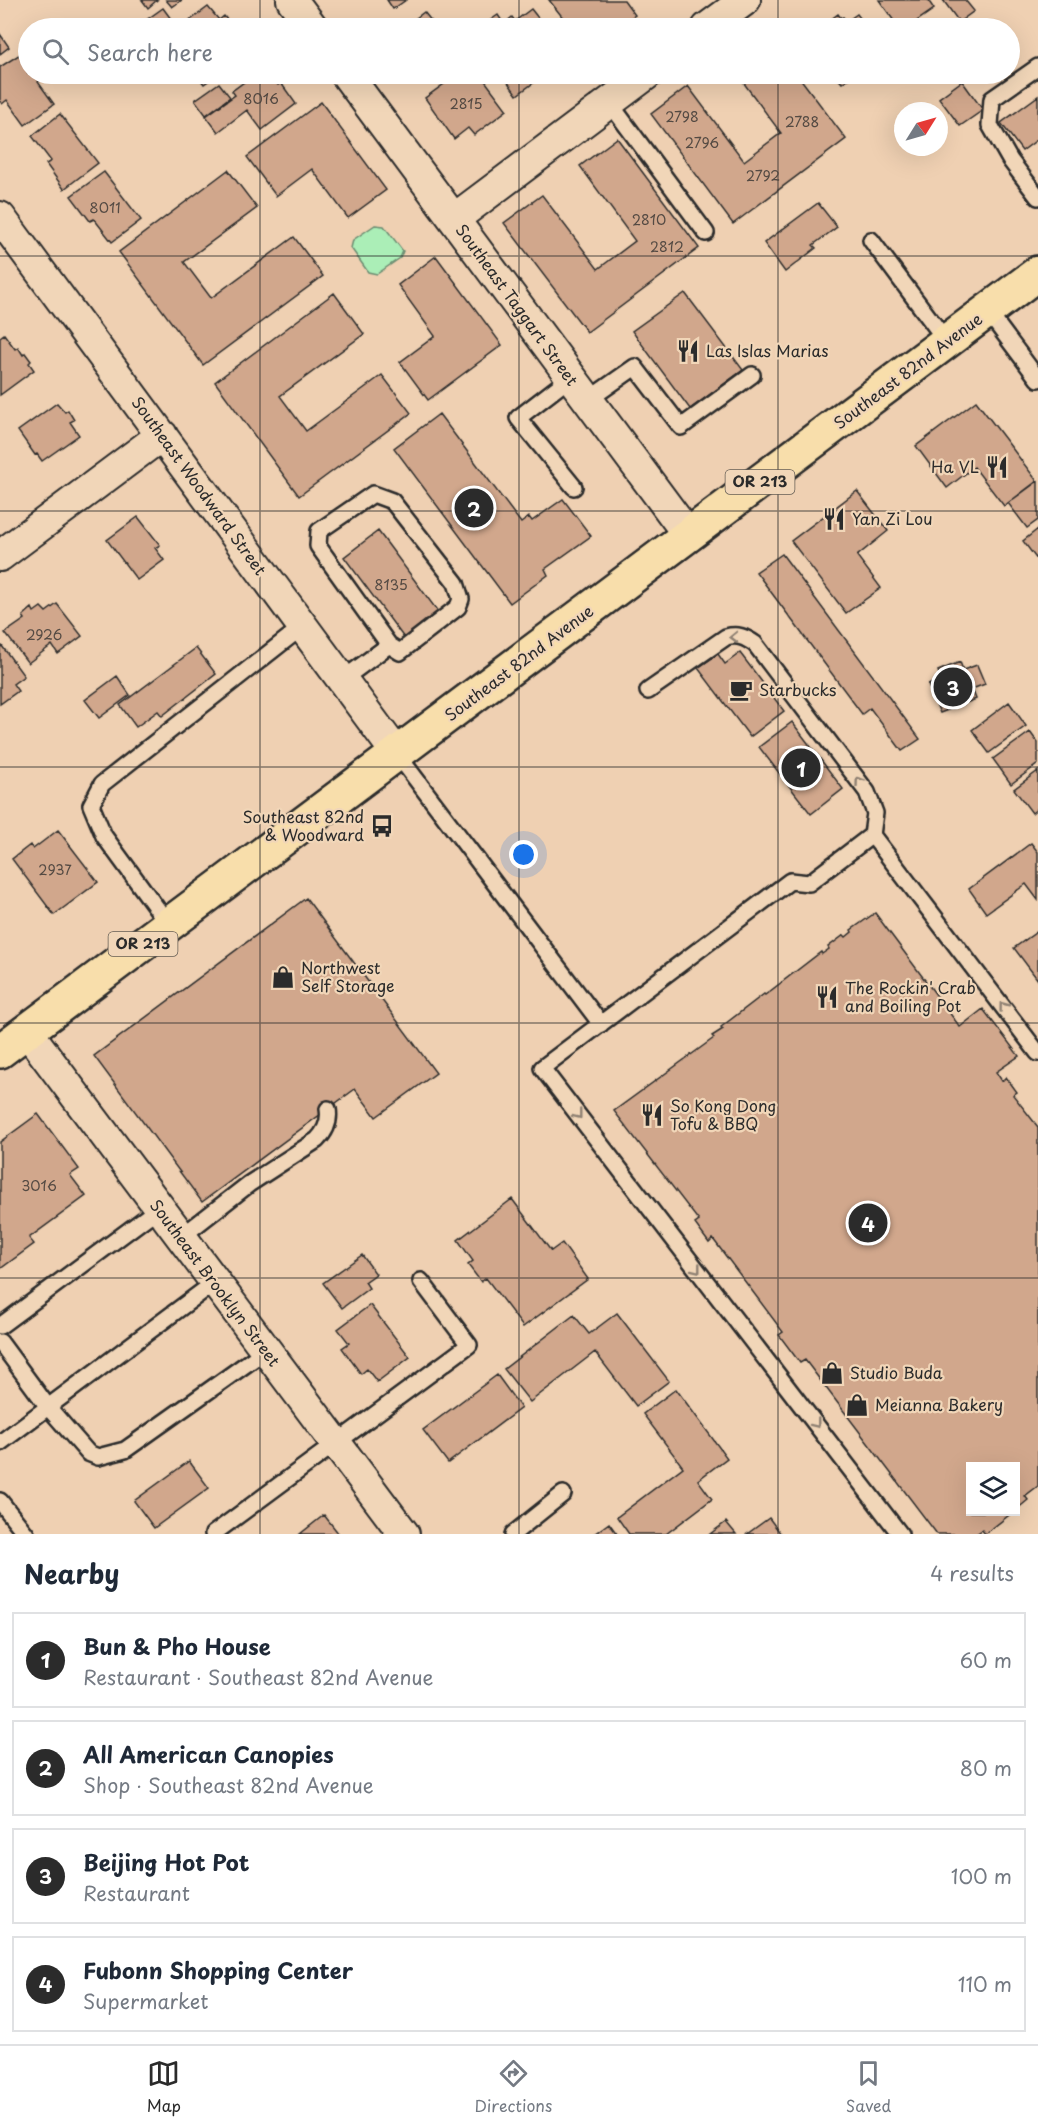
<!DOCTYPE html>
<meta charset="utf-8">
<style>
body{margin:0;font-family:"Playpen Sans",sans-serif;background:#f6f6f7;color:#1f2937}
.controls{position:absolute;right:18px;bottom:18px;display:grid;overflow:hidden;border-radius:0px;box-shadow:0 6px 24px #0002}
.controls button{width:54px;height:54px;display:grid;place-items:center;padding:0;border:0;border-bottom:2px solid #e0e1e3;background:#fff;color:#1f2937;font:30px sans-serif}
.compass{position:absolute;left:894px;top:102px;width:54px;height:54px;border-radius:50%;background:#fff;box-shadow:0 6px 24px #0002;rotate:53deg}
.you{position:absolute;left:524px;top:855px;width:21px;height:21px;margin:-15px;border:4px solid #fff;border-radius:50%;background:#1a73e8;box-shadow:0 0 0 9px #1a73e833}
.badge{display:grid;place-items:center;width:39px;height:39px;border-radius:50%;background:#2b2b2b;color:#fff;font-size:20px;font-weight:700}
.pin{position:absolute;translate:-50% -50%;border:3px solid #fff;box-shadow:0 2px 6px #0006}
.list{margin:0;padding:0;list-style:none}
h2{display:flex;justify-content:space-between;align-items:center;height:78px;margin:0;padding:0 24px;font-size:26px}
h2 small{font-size:20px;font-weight:400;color:#747a83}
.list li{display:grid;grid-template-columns:39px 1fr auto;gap:18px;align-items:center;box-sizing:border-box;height:96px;margin:0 12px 12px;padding:0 12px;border:2px solid #e0e1e3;border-radius:0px}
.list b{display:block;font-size:22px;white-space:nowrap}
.list p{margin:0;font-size:20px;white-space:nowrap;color:#747a83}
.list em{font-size:20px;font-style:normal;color:#747a83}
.icon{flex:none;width:33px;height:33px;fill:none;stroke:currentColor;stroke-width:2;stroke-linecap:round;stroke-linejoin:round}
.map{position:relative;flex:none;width:1038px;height:1534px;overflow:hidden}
.search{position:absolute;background:#fff;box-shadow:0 6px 24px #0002;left:18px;right:18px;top:18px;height:66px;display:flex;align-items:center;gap:15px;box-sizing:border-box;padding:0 21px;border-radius:33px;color:#747a83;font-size:22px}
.sheet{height:510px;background:#fff}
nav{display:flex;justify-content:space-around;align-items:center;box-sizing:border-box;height:84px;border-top:2px solid #e0e1e3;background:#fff;font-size:16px;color:#747a83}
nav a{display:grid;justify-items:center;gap:3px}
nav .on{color:#2b2b2b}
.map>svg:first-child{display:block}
.green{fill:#abeeb7;stroke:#6b8c71;stroke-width:1.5}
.building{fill:#d1a78c;stroke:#2b2b2b;stroke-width:1.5}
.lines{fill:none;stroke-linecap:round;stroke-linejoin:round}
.lane-casing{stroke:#2b2b2b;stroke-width:20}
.street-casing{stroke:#2b2b2b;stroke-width:34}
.primary-casing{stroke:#2b2b2b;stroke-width:38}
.lane{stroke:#f1d6b8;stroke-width:15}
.street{stroke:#f1d6b8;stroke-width:30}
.primary{stroke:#f8deab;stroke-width:33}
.oneway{stroke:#8e8072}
.grid{fill:none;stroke:#2b2b2b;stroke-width:1.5;stroke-opacity:0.55}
.labels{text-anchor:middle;stroke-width:4.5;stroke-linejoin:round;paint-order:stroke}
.number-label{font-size:14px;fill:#544a43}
.shield{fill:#f1d6b8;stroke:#665e55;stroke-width:1.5}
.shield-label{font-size:15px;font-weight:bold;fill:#2b2b2b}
.street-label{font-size:16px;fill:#2b2b2b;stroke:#f1d6b8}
.poi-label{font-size:16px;fill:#2b2b2b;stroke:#f1d6b8;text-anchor:start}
</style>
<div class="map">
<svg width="1038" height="1534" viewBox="0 0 1038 1534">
<rect width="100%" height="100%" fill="#efd0b2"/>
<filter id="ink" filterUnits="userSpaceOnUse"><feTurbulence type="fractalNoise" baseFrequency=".0167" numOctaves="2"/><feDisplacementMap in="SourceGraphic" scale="12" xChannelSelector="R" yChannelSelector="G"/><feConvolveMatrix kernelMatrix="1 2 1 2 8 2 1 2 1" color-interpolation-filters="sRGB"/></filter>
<g filter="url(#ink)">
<path class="green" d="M375 225 384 226 403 251 400 258 377 274 368 272 351 248 353 240Z"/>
<path class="building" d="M142 0H157L148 8Z
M166 0H182L172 7Z
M387 0H406L393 9Z
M549 0H624L635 15 617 28 615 26 612 28H571Z
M879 0H928L934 9 917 21 923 28H899Z
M943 0H965L974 11 959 22Z
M208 7 219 20 224 16 234 28H180Z
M163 8 174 23 167 28H135Z
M531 9 546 28H479L498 15 504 24 512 17 515 21Z
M424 12 437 28H403Z
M838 14 841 18 843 17 847 21 857 14 868 28H832L831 25 833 24 830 20Z
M0 34 9 47 0 54Z
M28 49V74H50L38 82 54 104 25 125 7 100 2 104 0 101V67Z
M196 74H218L204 84Z
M255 74H269L278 85 281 83 296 104 262 130 247 110 218 132 206 116 235 95 232 91Z
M443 74H480L507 110 474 135 468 128 454 139 425 98 448 81Z
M502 74H540L538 75 540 78 517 95Z
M737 74H797L846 139 733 224 651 114 688 86 744 161 781 133Z
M834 74H855L842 83Z
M962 81 983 110 960 126 939 98Z
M219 83 230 97 206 115 195 100Z
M1038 96V139L1022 151 1001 123Z
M321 102 386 190 348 218 312 169 276 196 247 157Z
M60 114 98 163 64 189 46 164 51 161 32 136Z
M617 138 699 248 587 332 504 223 542 195 598 269 635 241 580 166Z
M228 170 257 208 184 262 211 298 294 237 323 276 203 365 119 252Z
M104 172 141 220 112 242 94 219 90 221 71 196Z
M818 203 837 227 813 245 816 248 785 272 764 243Z
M436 256 502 345 428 400 400 362 435 336 398 285Z
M334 293 364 334 280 396 306 431 382 375 411 413 299 496 215 382Z
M685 293 743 370 690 409 632 331Z
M4 334 15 349 18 347 23 355 25 353 31 361 29 363 34 370 0 395V337Z
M976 401 1037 481 1004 506 974 467 947 488 916 446Z
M57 403 65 412 68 410 74 420 70 422 79 435 42 461 37 454 35 455 18 431Z
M439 414 521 523 529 517 532 521 563 499 591 536 545 569 548 575 510 603 394 448Z
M1038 481V520L1027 528 1008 503Z
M857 491 888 531 857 556 881 588 846 613 791 541Z
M138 517 160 545 155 548 164 560 137 580 107 540Z
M1038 529V561L1023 541Z
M378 531 439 613 404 638 344 557Z
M782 554 920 739 902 751 870 708 862 714 756 572Z
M57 604 82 636 58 654 52 645 28 663 5 633 25 619 23 616 32 608 34 612 41 607 46 612Z
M2 646 24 676 13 684 18 691 0 704V647Z
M196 648 216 674 162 716 158 711 136 727 120 705Z
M740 653 784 711 750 737 698 668 718 654 725 664Z
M960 662 963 670 977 665 985 684 972 689 976 699 940 713 928 685 941 680 938 671Z
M117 676 130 695 99 718 85 700Z
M1009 702 1026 726 989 753 972 730Z
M792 722 843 789 811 814 759 747Z
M1030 732 1038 743V764L1011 784 993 759Z
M1038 771V808L1032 813 1014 789Z
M58 830 98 882 54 915 12 859 30 845 33 849Z
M1031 843 1038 852V900L1026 884 986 913 969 889Z
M306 898 436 1073 376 1117 355 1089 202 1202 94 1056Z
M875 913 960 1027 983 1009 1019 1056 996 1072 1002 1081 1006 1077 1017 1092 1013 1095 1038 1127V1486L1025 1496 1028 1500 1016 1510V1466H970V1512H1013L985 1534 982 1530 976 1534H937L805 1360 800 1363 779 1335 783 1332 713 1239 709 1243 695 1224 699 1221 614 1111 714 1038 712 1036 723 1029 721 1027 764 994 765 995 821 952 822 954 829 949 828 947 844 935 846 937 852 932 851 930Z
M1038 931V980L1014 948Z
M38 1114 79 1169 70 1175 86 1196 29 1238 34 1244 0 1269V1142Z
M512 1199 551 1251 562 1243 588 1279 523 1327 486 1278 481 1282 468 1265 473 1261 458 1240Z
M362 1255 376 1274 365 1282 369 1288 342 1308 323 1283Z
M370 1305 410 1357 377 1382 367 1369 361 1374 342 1348 349 1343 338 1329Z
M617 1313 669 1381 636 1406 595 1352 530 1402 504 1369 574 1315 589 1334Z
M497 1375 521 1408 448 1463 423 1430Z
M676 1389 727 1458 698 1480 712 1499 666 1534H629L617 1517 683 1467 643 1414Z
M189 1461 209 1488 154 1528 134 1501Z
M324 1515 339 1534H300Z
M769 1518 781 1534H747Z
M726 1522 736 1534H710Z
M609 1523 617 1534H594Z"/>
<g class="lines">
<g class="lane-casing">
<path id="lane" d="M1038 67 992 99 990 125 1010 160 1038 197
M609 102 706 233
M871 240 947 342
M988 312 1038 379
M571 377 518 418 574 487
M588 400 635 367 681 427 752 375
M373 494 392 501 456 583 461 599 458 607 400 652 389 645 318 546 319 531Z
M342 680 389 645
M648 691 726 637C738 634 745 637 755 644L867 792 875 813 872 835 809 883 790 881 542 1068 900 1534
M397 754 601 1024
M872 835 1038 1053
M169 925 104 836 91 805 102 784 302 627
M181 1237 249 1184 317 1140C326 1131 330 1121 328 1109
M0 1326 159 1208
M0 1342 48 1407 215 1282
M0 1443 48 1407 88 1453 98 1457 125 1450 266 1350
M0 1501 26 1534
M213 1534 469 1345 421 1281
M513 1534 563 1494"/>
</g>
<g class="street-casing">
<path id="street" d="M292 0 313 28
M707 28 745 0
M346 74 689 536
M0 217 397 754
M454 219 647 74
M0 556 162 435
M27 1031 404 1534"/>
</g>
<g class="primary-casing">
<path id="primary" d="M0 1051 1038 273"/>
</g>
<use href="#lane" class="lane"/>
<use href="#street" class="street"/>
<use href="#primary" class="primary"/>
</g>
<defs><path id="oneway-chevron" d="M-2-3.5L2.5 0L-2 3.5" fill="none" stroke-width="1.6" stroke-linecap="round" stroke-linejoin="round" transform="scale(1.5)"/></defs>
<g class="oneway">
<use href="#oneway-chevron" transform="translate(734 637) rotate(179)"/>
<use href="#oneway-chevron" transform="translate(859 781) rotate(-126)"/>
<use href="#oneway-chevron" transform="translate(1003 1006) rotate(-127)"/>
<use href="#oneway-chevron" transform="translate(578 1115) rotate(52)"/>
<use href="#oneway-chevron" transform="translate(697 1269) rotate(52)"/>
<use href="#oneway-chevron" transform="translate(816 1424) rotate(52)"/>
</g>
</g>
<path class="grid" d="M260 0V28M519 0V28M778 0V28M260 74V1534M519 74V1534M778 74V1534M0 256H1038M0 511H1038M0 767H1038M0 1023H1038M0 1278H1038"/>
<defs>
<g id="restaurant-bare" transform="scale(1.8)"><path d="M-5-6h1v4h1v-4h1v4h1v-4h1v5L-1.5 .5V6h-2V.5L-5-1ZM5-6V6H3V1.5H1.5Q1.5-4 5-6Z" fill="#2b2b2b" stroke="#f1d6b8" stroke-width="2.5" paint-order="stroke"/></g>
<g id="cafe-bare" transform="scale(1.8)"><path d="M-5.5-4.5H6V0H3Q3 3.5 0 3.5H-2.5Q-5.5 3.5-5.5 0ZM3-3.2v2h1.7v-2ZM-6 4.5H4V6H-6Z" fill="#2b2b2b" stroke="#f1d6b8" stroke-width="2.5" paint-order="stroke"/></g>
<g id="bus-bare" transform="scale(1.8)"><path d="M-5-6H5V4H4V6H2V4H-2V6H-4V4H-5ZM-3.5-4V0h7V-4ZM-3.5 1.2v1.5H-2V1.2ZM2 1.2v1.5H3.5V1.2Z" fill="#2b2b2b" stroke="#f1d6b8" stroke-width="2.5" paint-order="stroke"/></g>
<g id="shop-bare" transform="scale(1.8)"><path d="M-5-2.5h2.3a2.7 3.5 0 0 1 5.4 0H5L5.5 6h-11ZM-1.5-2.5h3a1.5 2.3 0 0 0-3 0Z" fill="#2b2b2b" stroke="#f1d6b8" stroke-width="2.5" paint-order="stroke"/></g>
</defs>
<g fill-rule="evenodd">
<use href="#restaurant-bare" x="688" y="351"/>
<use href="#restaurant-bare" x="997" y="467"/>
<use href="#restaurant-bare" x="834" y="519"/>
<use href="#cafe-bare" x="741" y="690"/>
<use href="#bus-bare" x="382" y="826"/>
<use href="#shop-bare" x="283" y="977"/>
<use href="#restaurant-bare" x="827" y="997"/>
<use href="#restaurant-bare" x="652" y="1115"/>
<use href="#shop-bare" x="832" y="1373"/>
<use href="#shop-bare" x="857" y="1405"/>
</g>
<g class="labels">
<g class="number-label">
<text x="261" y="104">8016</text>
<text x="466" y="109">2815</text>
<text x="682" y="122">2798</text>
<text x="802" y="127">2788</text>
<text x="702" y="148">2796</text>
<text x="763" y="181">2792</text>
<text x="105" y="213">8011</text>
<text x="649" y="225">2810</text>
<text x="667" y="252">2812</text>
<text x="391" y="590">8135</text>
<text x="44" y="640">2926</text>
<text x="55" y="875">2937</text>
<text x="39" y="1191">3016</text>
</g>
<g class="shield">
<rect x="725.5" y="470" width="69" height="24" rx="4.5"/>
<rect x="108.5" y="932" width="69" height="24" rx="4.5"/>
</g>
<g class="shield-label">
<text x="760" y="487">OR 213</text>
<text x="143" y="949">OR 213</text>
</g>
<g class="street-label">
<text transform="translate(517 305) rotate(54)" y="6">Southeast Taggart Street</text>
<text transform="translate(908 371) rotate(-37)" y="6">Southeast 82nd Avenue</text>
<text transform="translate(199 486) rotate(54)" y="6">Southeast Woodward Street</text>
<text transform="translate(519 663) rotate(-37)" y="6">Southeast 82nd Avenue</text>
<text transform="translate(215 1283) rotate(53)" y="6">Southeast Brooklyn Street</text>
</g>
<g class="poi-label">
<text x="706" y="357">Las Islas Marias</text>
<text x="979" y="473" text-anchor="end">Ha VL</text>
<text x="852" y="525">Yan Zi Lou</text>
<text x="759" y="696">Starbucks</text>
<text x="364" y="823" text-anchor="end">Southeast 82nd<tspan x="364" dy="18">&amp; Woodward</tspan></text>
<text x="301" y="974">Northwest<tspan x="301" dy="18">Self Storage</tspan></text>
<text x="845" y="994">The Rockin' Crab<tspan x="845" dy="18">and Boiling Pot</tspan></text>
<text x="670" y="1112">So Kong Dong<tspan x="670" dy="18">Tofu &amp; BBQ</tspan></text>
<text x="850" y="1379">Studio Buda</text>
<text x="875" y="1411">Meianna Bakery</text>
</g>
</g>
</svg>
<div class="controls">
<button><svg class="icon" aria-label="layers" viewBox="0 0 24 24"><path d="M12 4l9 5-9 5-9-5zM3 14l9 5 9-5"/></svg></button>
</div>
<svg class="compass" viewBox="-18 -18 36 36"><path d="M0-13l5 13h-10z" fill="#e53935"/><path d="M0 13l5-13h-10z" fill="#747a83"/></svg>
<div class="you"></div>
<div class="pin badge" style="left:801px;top:768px">1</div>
<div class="pin badge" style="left:474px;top:508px">2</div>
<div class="pin badge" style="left:953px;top:687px">3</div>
<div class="pin badge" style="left:868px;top:1223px">4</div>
<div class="search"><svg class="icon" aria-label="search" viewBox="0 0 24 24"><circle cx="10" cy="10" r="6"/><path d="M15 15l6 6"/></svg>Search here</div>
</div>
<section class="sheet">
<h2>Nearby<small>4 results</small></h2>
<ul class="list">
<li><span class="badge">1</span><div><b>Bun &amp; Pho House</b><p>Restaurant · Southeast 82nd Avenue</p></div><em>60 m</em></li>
<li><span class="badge">2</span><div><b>All American Canopies</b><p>Shop · Southeast 82nd Avenue</p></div><em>80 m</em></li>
<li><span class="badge">3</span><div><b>Beijing Hot Pot</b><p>Restaurant</p></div><em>100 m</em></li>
<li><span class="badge">4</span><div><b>Fubonn Shopping Center</b><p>Supermarket</p></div><em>110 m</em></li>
</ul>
</section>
<nav>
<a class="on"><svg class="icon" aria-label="map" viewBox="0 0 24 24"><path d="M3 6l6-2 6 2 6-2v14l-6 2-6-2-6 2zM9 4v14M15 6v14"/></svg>Map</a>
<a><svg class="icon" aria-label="directions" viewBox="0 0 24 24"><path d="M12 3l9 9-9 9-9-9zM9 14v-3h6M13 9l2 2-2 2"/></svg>Directions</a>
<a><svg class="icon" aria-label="saved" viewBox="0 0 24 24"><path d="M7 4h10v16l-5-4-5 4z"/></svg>Saved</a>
</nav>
